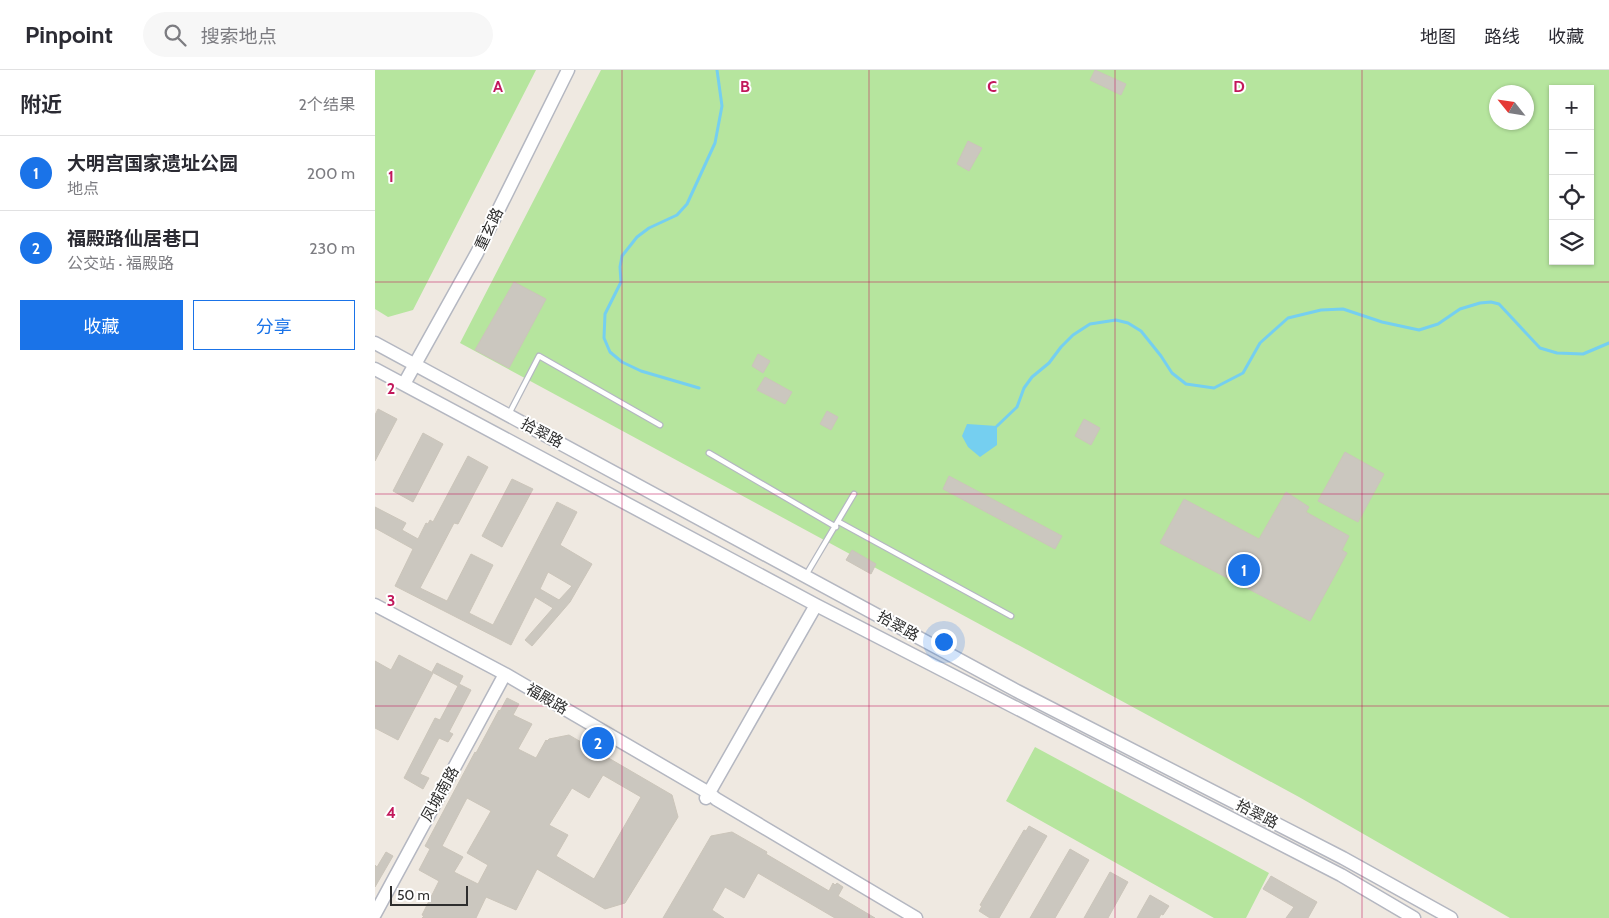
<!DOCTYPE html>
<html lang="zh">
<meta charset="utf-8">
<style>
body{margin:0;font-family:Cabin,"Noto Sans SC",sans-serif;background:#f7f7f7;color:#2b2b33}
.controls{position:absolute;right:15px;top:15px;display:grid;overflow:hidden;border-radius:0px;box-shadow:0 1px 4px #0004}
.controls button{width:45px;height:45px;display:grid;place-items:center;padding:0;border:0;border-bottom:1px solid #e1e1e2;background:#fff;color:#2b2b33;font:25px sans-serif}
.compass{position:absolute;left:1114px;top:15px;width:45px;height:45px;border-radius:50%;background:#fff;box-shadow:0 1px 4px #0004;rotate:300deg}
.scale{position:absolute;left:15px;bottom:12px;width:78px;box-sizing:border-box;padding-left:5px;border:2px solid #2e2e2e;border-top:0;font-size:14px;line-height:18px;white-space:nowrap;color:#2e2e2e;-webkit-text-stroke:4px #fff;paint-order:stroke}
.you{position:absolute;left:568px;top:571px;width:18px;height:18px;margin:-12px;border:4px solid #fff;border-radius:50%;background:#1a73e8;box-shadow:0 0 0 8px #1a73e833}
.badge{display:grid;place-items:center;width:32px;height:32px;border-radius:50%;background:#1a73e8;color:#fff;font-size:16px;font-weight:700}
.pin{position:absolute;translate:-50% -50%;border:2px solid #fff;box-shadow:0 1px 5px #0006}
.list{margin:0;padding:0;list-style:none}
h2{display:flex;justify-content:space-between;align-items:center;height:65px;margin:0;padding:0 20px;font-size:21px}
h2 small{font-size:16px;font-weight:400;color:#7c7c81}
.list li{display:grid;grid-template-columns:32px 1fr auto;gap:15px;align-items:center;box-sizing:border-box;height:75px;padding:0 20px;border-top:1px solid #e1e1e2}
.list b{display:block;font-size:19px;white-space:nowrap}
.list p{margin:0;font-size:16px;white-space:nowrap;color:#7c7c81}
.list em{font-size:16px;font-style:normal;color:#7c7c81}
.actions{display:flex;gap:10px;padding:15px 20px}
.actions a{flex:1;padding:11px 0;border:1px solid #1a73e8;border-radius:0px;text-align:center;font-size:18px;color:#1a73e8}
.actions .main{background:#1a73e8;color:#fff}
.icon{flex:none;width:28px;height:28px;fill:none;stroke:currentColor;stroke-width:2;stroke-linecap:round;stroke-linejoin:round}
.map{position:relative;flex:none;width:1234px;height:848px;overflow:hidden}
header{display:flex;align-items:center;gap:30px;box-sizing:border-box;height:70px;padding:0 25px;background:#fff;border-bottom:1px solid #e1e1e2}
header strong{font-size:24px}
nav{display:flex;gap:28px;margin-inline-start:auto;font-size:18px}
.search{width:350px;height:45px;background:#f7f7f7;display:flex;align-items:center;gap:12px;box-sizing:border-box;padding:0 18px;border-radius:28px;color:#7c7c81;font-size:19px}
main{display:flex}
aside{flex:1;background:#fff}
.map>svg:first-child{display:block}
.green{fill:#b6e59e;fill-rule:evenodd}
.water{fill:#75cff0}
.lines{fill:none;stroke-linecap:round;stroke-linejoin:round}
.stream{stroke:#75cff0;stroke-width:3}
.building{fill:#cbc7bf;stroke:#cbc5ba;fill-rule:evenodd}
.lane-casing{stroke:#b4b7c1;stroke-width:7}
.secondary-casing{stroke:#b4b7c1;stroke-width:15}
.lane{stroke:#fff;stroke-width:4.5}
.secondary{stroke:#fff;stroke-width:12}
.grid{fill:none;stroke:#c2185b;stroke-width:1;stroke-opacity:0.55}
.labels{text-anchor:middle;stroke-width:4;stroke-linejoin:round;paint-order:stroke}
.street-label{font-size:15px;fill:#2e2e2e;stroke:#fff}
.grid-label{font-size:16px;text-anchor:middle;font-weight:bold;fill:#c2185b;stroke:#fff;stroke-width:4;stroke-linejoin:round;paint-order:stroke}
</style>
<header>
<strong>Pinpoint</strong>
<div class="search"><svg class="icon" aria-label="search" viewBox="0 0 24 24"><circle cx="10" cy="10" r="6"/><path d="M15 15l6 6"/></svg>搜索地点</div>
<nav><a>地图</a><a>路线</a><a>收藏</a></nav>
</header>
<main>
<aside>
<h2>附近<small>2个结果</small></h2>
<ul class="list">
<li><span class="badge">1</span><div><b>大明宫国家遗址公园</b><p>地点</p></div><em>200 m</em></li>
<li><span class="badge">2</span><div><b>福殿路仙居巷口</b><p>公交站 · 福殿路</p></div><em>230 m</em></li>
</ul>
<div class="actions"><a class="main">收藏</a><a>分享</a></div>
</aside>
<div class="map">
<svg width="1234" height="848" viewBox="0 0 1234 848">
<rect width="100%" height="100%" fill="#efe9e1"/>
<path class="green" d="M0 0H161L38 240 13 247 0 239Z
M226 0H1234V848H1135L924 727 85 273ZM1178 19H1215V191H1178ZM1122 22H1152V52H1122Z
M660 677 894 803 871 848H839L631 731Z"/>
<path class="water" d="M592 354 622 356V375L605 387 593 377 587 366Z"/>
<g class="lines">
<path class="stream" d="M324 318 266 301 247 292 235 282 229 268 230 244 246 212 245 197 247 186 262 167 274 158 302 145 312 134 340 73 347 36 342 0
M622 356 642 337 649 318 657 307 674 293 686 277 698 265 715 254 741 250 753 253 766 261 786 286 797 303 811 314 839 318 868 303 885 273 913 248 946 240 968 239 1007 252 1044 260 1063 254 1085 239 1105 233 1116 232 1124 234 1165 278 1182 283 1208 284 1234 273"/>
</g>
<path class="building" d="M720 0 751 14 746 25 715 10Z
M593 71 607 78 594 101 582 94Z
M139 212 171 229 134 298 100 280Z
M383 284 395 291 388 303 377 296Z
M390 307 417 322 410 334 382 320Z
M3 339 22 349 0 391V345Z
M452 341 463 347 456 360 445 354Z
M709 349 725 358 716 375 700 366Z
M48 363 68 374 38 432 18 421Z
M970 382 1009 404 983 452 943 431Z
M93 386 113 397 83 454 79 453 45 518 72 531 96 484 118 495 94 543 118 555 182 432 202 442 185 475 217 494 195 532 157 576 150 570 178 538 160 527 136 575 20 516 38 479 0 458V437L31 453 27 460 43 469 51 453 53 454 55 450 58 452ZM173 502 197 516 184 530 165 519Z
M574 406 687 466 680 479 568 419Z
M137 409 158 419 127 477 107 466Z
M911 422 934 437 931 442 974 466 967 480 972 483 935 551 785 473 809 429 884 469Z
M477 480 501 494 496 504 471 490Z
M24 585 58 603 23 670 0 658V591L16 600Z
M62 593 88 606 84 614 96 620 74 662 78 664 73 672 64 668 45 704 54 708 48 719 29 708 60 648 65 650 83 616 57 602Z
M132 628 144 634 138 645 157 654 143 679 161 688 171 670 172 671 174 669 194 665 297 725 303 747 250 833 230 839 162 799 141 840 111 827 101 848H47L49 846 47 845 64 811 44 800 55 779 50 776 100 682 101 683 124 640 125 641ZM228 705 266 727 219 809 181 786 193 765 174 755 197 718 214 728ZM92 728 116 741 92 783 113 795 103 814 79 802 88 787 67 776Z
M654 756 672 766 624 848H615L604 841 607 836 605 835 649 760 651 761Z
M357 762 392 782 391 784 454 821 458 813 460 815 462 813 468 817 463 826 500 848H460L383 803 369 828 350 817 337 840 349 848H288L336 766Z
M695 779 714 790 680 848H655Z
M11 782 18 786 0 817V795L2 797Z
M735 802 753 812 733 848H709Z
M896 806 942 832 933 848H911L919 837 888 819Z
M775 825 794 836 788 845 786 844 784 848H762Z"/>
<g class="lines">
<g class="lane-casing">
<path id="lane" d="M134 344 164 286 285 355
M334 383 461 457
M464 452 636 546
M431 505 479 424"/>
</g>
<g class="secondary-casing">
<path id="secondary" d="M0 273 642 621 968 788 1076 848
M0 299 441 535 966 805 1039 848
M29 314 102 183 193 0
M0 535 130 604 334 723 341 729 541 848
M331 728 441 535
M0 844 130 604"/>
</g>
<use href="#lane" class="lane"/>
<use href="#secondary" class="secondary"/>
</g>
<path class="grid" d="M247 0V848M494 0V848M740 0V848M987 0V848M0 212H1234M0 424H1234M0 636H1234"/>
<g class="labels">
<g class="street-label">
<text transform="translate(114 159) rotate(-64)" y="5">重玄路</text>
<text transform="translate(167 363) rotate(28)" y="5">拾翠路</text>
<text transform="translate(523 556) rotate(29)" y="5">拾翠路</text>
<text transform="translate(172 629) rotate(30)" y="5">福殿路</text>
<text transform="translate(65 724) rotate(-61)" y="5">凤城南路</text>
<text transform="translate(882 744) rotate(27)" y="5">拾翠路</text>
</g>
</g>
<g class="grid-label">
<text x="123" y="22">A</text>
<text x="370" y="22">B</text>
<text x="617" y="22">C</text>
<text x="864" y="22">D</text>
<text x="16" y="112">1</text>
<text x="16" y="324">2</text>
<text x="16" y="536">3</text>
<text x="16" y="748">4</text>
</g>
</svg>
<div class="controls">
<button>+</button>
<button>−</button>
<button><svg class="icon" aria-label="locate" viewBox="0 0 24 24"><circle cx="12" cy="12" r="6"/><path d="M12 2v4M12 18v4M2 12h4M18 12h4"/></svg></button>
<button><svg class="icon" aria-label="layers" viewBox="0 0 24 24"><path d="M12 4l9 5-9 5-9-5zM3 14l9 5 9-5"/></svg></button>
</div>
<svg class="compass" viewBox="-18 -18 36 36"><path d="M0-13l5 13h-10z" fill="#e53935"/><path d="M0 13l5-13h-10z" fill="#7c7c81"/></svg>
<div class="scale">50 m</div>
<div class="you"></div>
<div class="pin badge" style="left:869px;top:500px">1</div>
<div class="pin badge" style="left:223px;top:673px">2</div>
</div>
</main>
